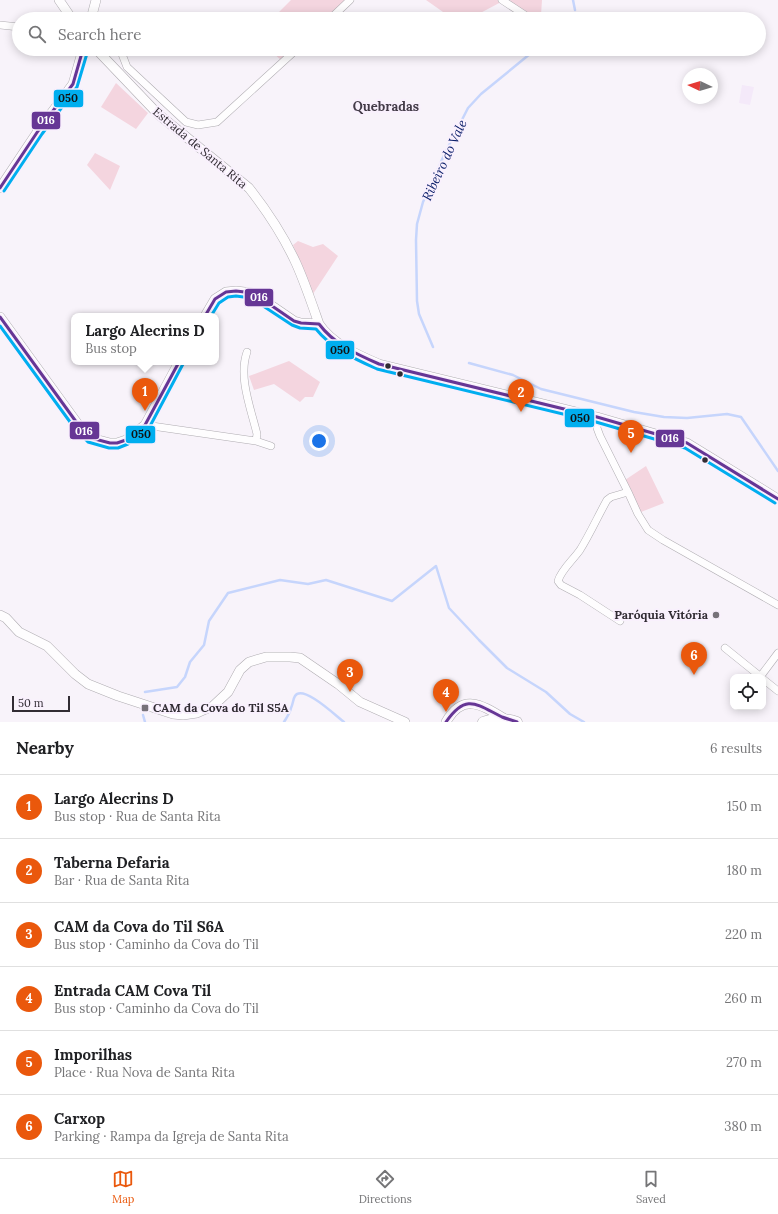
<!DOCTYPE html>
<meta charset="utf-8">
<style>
body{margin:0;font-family:Lora,serif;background:#f2f2f2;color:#202124}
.controls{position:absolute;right:12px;bottom:12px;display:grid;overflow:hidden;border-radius:8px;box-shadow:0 2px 10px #0003}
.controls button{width:36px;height:36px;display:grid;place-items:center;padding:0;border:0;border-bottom:1px solid #e0e0e0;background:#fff;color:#202124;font:20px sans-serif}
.compass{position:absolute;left:682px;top:68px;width:36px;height:36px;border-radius:50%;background:#fff;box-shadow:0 2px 10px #0003;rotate:274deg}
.scale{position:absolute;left:12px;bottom:10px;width:58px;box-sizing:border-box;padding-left:4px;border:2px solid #312c33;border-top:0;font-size:11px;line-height:14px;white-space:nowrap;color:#312c33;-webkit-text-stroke:3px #f9f0fd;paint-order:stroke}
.you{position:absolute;left:319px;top:441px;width:14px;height:14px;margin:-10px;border:3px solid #fff;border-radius:50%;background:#1a73e8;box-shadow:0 0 0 6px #1a73e833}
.badge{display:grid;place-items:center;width:26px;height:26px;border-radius:50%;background:#ea580c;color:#fff;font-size:13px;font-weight:700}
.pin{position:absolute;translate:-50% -33px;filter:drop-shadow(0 1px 2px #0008)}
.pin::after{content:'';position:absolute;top:21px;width:14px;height:12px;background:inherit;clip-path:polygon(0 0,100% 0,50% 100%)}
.popup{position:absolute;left:71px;top:313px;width:148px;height:52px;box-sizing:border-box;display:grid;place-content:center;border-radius:8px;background:#fff;filter:drop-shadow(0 1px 3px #0005);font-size:13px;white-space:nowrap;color:#757577}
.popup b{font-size:15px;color:#202124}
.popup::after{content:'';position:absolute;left:50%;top:100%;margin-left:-8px;border:8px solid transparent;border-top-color:#fff}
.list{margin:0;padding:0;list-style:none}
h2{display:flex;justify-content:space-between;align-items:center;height:52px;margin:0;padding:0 16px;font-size:17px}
h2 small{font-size:13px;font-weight:400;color:#757577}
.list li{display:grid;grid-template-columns:26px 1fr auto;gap:12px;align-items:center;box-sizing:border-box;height:64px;padding:0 16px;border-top:1px solid #e0e0e0}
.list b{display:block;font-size:15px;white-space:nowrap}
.list p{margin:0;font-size:13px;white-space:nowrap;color:#757577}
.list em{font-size:13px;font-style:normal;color:#757577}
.icon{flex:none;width:22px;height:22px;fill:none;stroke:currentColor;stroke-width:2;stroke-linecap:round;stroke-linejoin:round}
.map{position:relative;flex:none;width:778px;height:722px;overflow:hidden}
.search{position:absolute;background:#fff;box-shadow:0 2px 10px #0003;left:12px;right:12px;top:12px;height:44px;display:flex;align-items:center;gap:10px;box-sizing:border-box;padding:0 14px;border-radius:22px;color:#757577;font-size:15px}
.sheet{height:436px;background:#fff}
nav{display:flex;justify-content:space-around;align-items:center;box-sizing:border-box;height:56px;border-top:1px solid #e0e0e0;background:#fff;font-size:11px;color:#757577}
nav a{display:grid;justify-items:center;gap:2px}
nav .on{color:#ea580c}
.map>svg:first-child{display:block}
.built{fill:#f4e9f9}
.green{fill:#f4d5df}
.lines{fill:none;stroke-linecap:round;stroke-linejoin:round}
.stream{stroke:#c6d5fc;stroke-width:2.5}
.minor-casing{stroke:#afacb1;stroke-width:8}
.tertiary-casing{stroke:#afacb1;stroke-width:10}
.secondary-casing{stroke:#afacb1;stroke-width:11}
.minor{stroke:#fefdfe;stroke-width:7}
.tertiary{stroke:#fefdfe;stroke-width:9}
.secondary{stroke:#fefdfe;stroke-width:10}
.bus-1-casing{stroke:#f9f0fd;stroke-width:6}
.bus-2-casing{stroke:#f9f0fd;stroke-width:6}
.bus-3-casing{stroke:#f9f0fd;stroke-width:6}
.bus-1{stroke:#663695;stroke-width:3}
.bus-2{stroke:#00aeef;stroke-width:3}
.bus-3{stroke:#663695;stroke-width:3}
.bus-dot{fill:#312c33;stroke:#f9f0fd;stroke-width:1.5}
.poi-dot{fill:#777279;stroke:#f9f0fd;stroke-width:1.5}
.labels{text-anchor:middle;stroke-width:4;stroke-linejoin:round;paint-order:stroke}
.street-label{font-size:12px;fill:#312c33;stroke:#f9f0fd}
.poi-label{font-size:12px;font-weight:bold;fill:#312c33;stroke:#f9f0fd;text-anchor:end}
.neighbourhood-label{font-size:13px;font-weight:bold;fill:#433b48;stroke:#f9f0fd}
.water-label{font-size:13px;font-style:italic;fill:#0f226c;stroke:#f9f0fd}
.line-badge{stroke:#f9f0fd;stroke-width:1.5}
.badge-label{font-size:11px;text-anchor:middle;font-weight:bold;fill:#fff}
.pale-badge-label{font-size:11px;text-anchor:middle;font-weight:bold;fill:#111}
</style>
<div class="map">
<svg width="778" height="722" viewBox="0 0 778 722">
<rect width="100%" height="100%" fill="#f8f3fa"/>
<path class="built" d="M742 85 754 87 750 105 739 103Z"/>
<path class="green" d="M291 0H350L330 19H285L278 13Z
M426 0H502L503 1 469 19H453Z
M511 0H542L541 15 537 18 508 2Z
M269 49H297L283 62Z
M116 83 148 113 136 129 101 107Z
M95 153 120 166 110 190 87 165Z
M298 241 313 247 323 244 338 256 313 294 293 245Z
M289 361 320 382 313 397H305L300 402 274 384 254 390 249 376Z
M646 466 664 503 641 512 625 480Z"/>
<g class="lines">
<path class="stream" d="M573 0 575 10
M433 347 419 314 417 301 416 240 417 224 423 202 445 153 468 108 481 94 536 49
M469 363 513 375 541 389 634 412 664 417 687 418 727 414 741 417 778 471
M145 692 177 687 185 677 190 662 204 645 209 621 228 593 280 580 308 584 326 580 392 601 436 566 449 608 479 640 507 668 546 692 570 714 584 722
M143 715 145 722
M284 722C287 717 290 713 291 708 293 704 293 699 295 696 303 684 336 716 344 722"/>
<g class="minor-casing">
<path id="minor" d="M502 0 531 19
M330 19 350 0
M557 19C566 18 580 14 588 19
M0 25 19 27
M120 49 127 67 186 122 198 125 217 122 297 49
M597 417V428L600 436 628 492 638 514 648 530 663 540 778 605
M145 425 256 441 257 434C251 409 238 377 247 352
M256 441 271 446
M620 621 580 595 561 585 558 581C561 570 573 560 580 550 590 534 598 516 607 500L611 497 628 492
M725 648 761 677
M760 677 778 653
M763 679 778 691"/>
</g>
<g class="tertiary-casing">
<path id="tertiary" d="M59 0 72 19
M91 19 96 0
M96 49 158 114 249 188C267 211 284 237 296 263 305 283 312 304 319 324 332 344 358 355 379 364L597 417 687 443 778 499
M0 188 38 131 73 84 83 49
M205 316 215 299 226 292 236 291 253 293 294 321 301 323 319 324
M0 317 77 423 91 438 110 443H117L126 440 145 425 179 362
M0 615 6 618 19 632 47 646 75 674 88 684 118 696 173 714 183 715 197 713 213 706 228 692 240 670 249 662 266 657H290L300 658 338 684 360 702 405 722
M446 722C463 692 482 705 505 719"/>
</g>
<g class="secondary-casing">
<path id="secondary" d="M483 722C493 718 506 718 517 722"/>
</g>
<use href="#minor" class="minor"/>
<use href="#tertiary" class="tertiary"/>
<use href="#secondary" class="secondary"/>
<g class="bus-1-casing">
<path id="bus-1" d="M0 188 38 131 73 84 83 49
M205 316 215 299 226 292 236 291 253 293 294 321 301 323 319 324
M0 317 77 423 91 438 110 443H117L126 440 145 425 179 362
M319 324C334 344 356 354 379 364L597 417 687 443 778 499"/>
</g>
<g class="bus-2-casing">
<path id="bus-2" d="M4 191 42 134 77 87 88 50
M211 316 219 303 228 297 236 296 251 298 292 325 300 328 316 329C332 349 355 359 377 369L596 422 685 448 775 503
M0 326 73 426 88 442 109 448H118L128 444 149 428 183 364"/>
</g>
<g class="bus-3-casing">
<path id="bus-3" d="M446 722C466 693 476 704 502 717 507 719 512 720 517 722"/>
</g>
<use href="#bus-1" class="bus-1"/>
<use href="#bus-2" class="bus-2"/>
<use href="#bus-3" class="bus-3"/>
</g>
<g class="bus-dot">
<circle cx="388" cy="366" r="3.5"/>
<circle cx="400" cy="374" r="3.5"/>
<circle cx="705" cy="460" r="3.5"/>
</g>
<g class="poi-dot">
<circle cx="716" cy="615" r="4"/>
<rect x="141" y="704" width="8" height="8" rx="2"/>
</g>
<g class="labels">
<g class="street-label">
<text transform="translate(200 148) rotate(40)" y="4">Estrada de Santa Rita</text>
</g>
<g class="poi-label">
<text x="708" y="619">Paróquia Vitória</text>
<text x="153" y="712" text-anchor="start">CAM da Cova do Til S5A</text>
</g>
<g class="neighbourhood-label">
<text x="386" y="111">Quebradas</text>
</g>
<g class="water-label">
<text transform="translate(444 160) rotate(-65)" y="5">Ribeiro do Vale</text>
</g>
</g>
<g class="line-badge">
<rect x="53" y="89" width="31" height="19" rx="4" fill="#00aeef"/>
<rect x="31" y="111" width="30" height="19" rx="4" fill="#663695"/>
<rect x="244" y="288" width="30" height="19" rx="4" fill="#663695"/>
<rect x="325" y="340" width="30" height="20" rx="4" fill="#00aeef"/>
<rect x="564" y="408" width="31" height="20" rx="4" fill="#00aeef"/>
<rect x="69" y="421" width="31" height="19" rx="4" fill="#663695"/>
<rect x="125" y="425" width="31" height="19" rx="4" fill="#00aeef"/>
<rect x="655" y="429" width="30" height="19" rx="4" fill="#663695"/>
</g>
<g class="badge-label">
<text x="46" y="124">016</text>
<text x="259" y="301">016</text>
<text x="84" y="435">016</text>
<text x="670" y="442">016</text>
</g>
<g class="pale-badge-label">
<text x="68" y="102">050</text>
<text x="340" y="354">050</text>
<text x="580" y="422">050</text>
<text x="141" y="438">050</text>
</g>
</svg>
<div class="controls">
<button><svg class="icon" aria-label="locate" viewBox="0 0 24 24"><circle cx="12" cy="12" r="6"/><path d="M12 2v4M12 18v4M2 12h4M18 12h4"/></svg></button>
</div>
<svg class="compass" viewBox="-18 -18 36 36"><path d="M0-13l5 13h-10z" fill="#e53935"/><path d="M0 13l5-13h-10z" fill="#757577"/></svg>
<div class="scale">50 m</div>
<div class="you"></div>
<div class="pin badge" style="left:145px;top:411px">1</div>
<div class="popup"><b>Largo Alecrins D</b>Bus stop</div>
<div class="pin badge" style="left:521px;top:412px">2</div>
<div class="pin badge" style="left:350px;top:692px">3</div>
<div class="pin badge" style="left:446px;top:712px">4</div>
<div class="pin badge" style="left:631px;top:453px">5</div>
<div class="pin badge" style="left:694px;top:675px">6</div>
<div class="search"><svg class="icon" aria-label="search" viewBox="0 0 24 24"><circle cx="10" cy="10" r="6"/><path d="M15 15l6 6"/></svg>Search here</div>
</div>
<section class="sheet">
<h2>Nearby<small>6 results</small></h2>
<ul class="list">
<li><span class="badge">1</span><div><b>Largo Alecrins D</b><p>Bus stop · Rua de Santa Rita</p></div><em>150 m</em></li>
<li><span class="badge">2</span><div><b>Taberna Defaria</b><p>Bar · Rua de Santa Rita</p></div><em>180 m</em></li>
<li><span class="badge">3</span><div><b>CAM da Cova do Til S6A</b><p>Bus stop · Caminho da Cova do Til</p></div><em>220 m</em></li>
<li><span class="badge">4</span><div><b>Entrada CAM Cova Til</b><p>Bus stop · Caminho da Cova do Til</p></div><em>260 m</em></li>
<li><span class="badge">5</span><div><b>Imporilhas</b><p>Place · Rua Nova de Santa Rita</p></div><em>270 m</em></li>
<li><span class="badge">6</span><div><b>Carxop</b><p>Parking · Rampa da Igreja de Santa Rita</p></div><em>380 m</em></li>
</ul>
</section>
<nav>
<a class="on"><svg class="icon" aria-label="map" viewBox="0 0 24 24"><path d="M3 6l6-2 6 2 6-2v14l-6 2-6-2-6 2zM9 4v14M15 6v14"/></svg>Map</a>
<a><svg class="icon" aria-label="directions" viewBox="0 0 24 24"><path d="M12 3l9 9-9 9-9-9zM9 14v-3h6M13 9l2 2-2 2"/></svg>Directions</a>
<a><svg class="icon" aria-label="saved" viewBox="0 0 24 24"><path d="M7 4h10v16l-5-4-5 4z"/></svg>Saved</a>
</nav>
